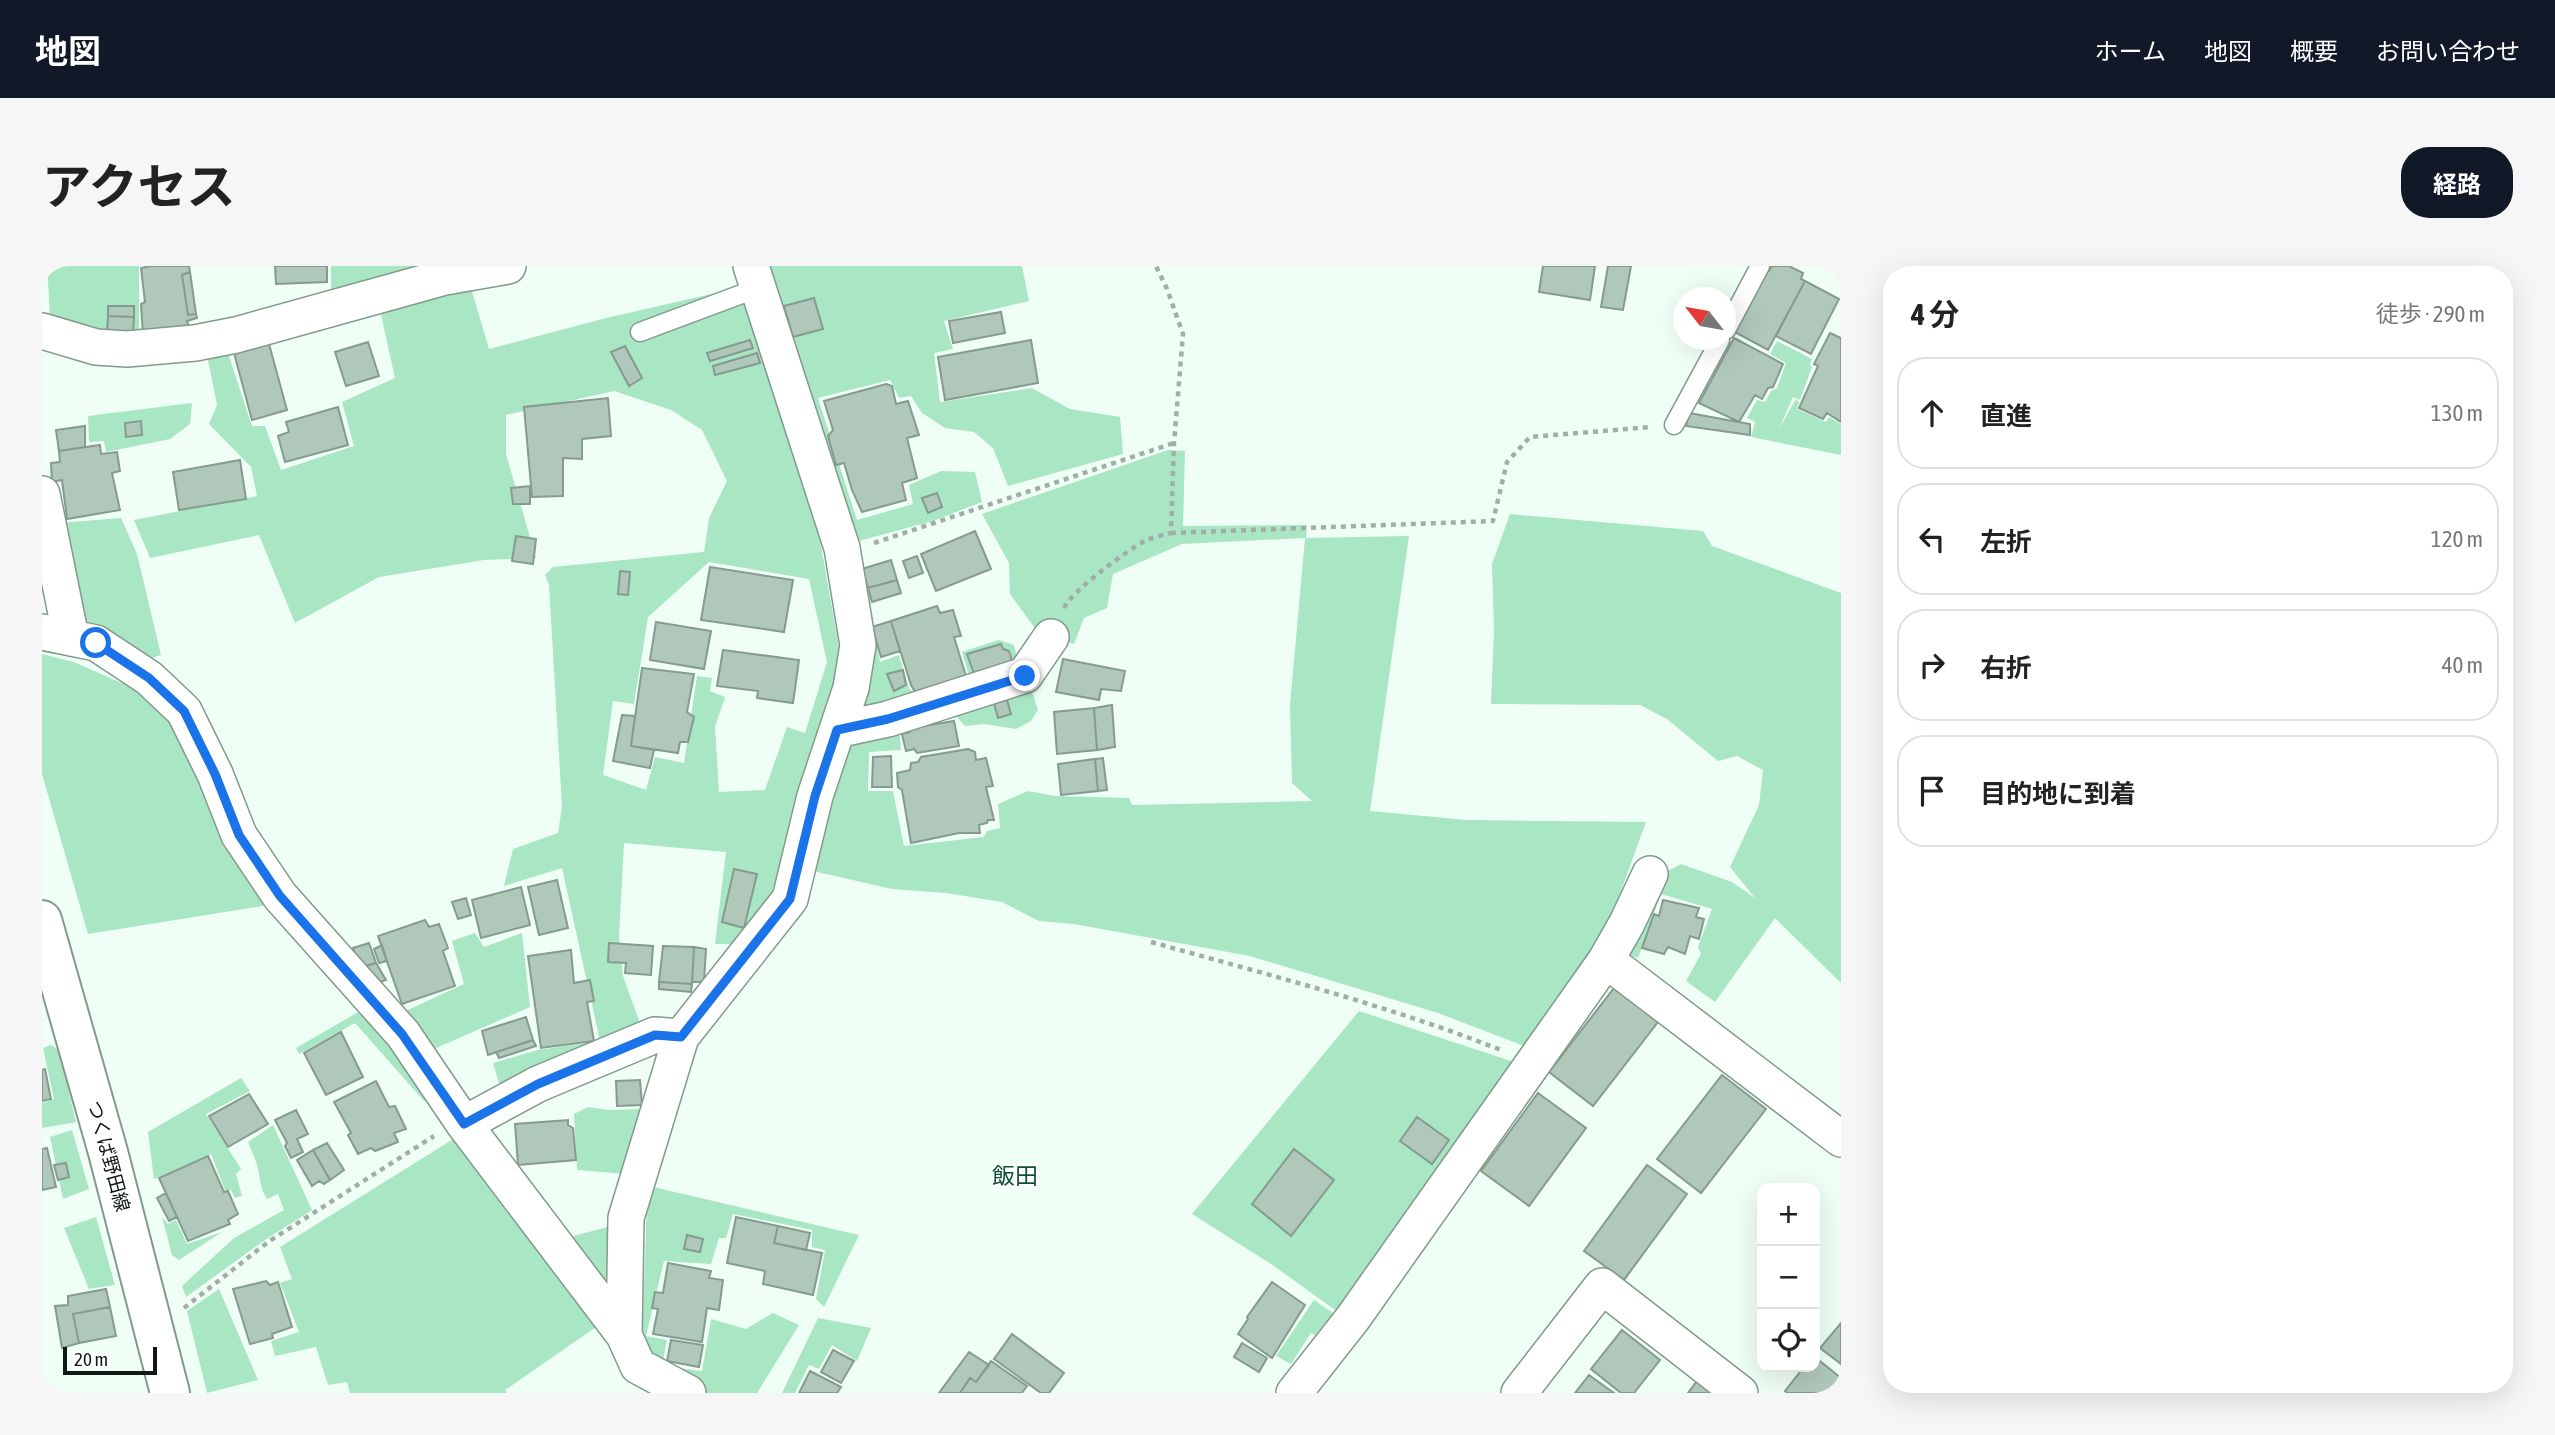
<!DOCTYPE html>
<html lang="ja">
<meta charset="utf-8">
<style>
body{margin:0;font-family:"Asap Condensed","Noto Sans JP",sans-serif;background:#f6f6f6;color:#222}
.controls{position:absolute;right:21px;bottom:21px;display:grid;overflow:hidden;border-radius:14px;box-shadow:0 7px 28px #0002}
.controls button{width:63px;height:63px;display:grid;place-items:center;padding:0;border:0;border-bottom:2px solid #e0e0e0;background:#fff;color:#222;font:35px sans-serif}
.compass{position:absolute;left:1631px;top:21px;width:63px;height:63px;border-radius:50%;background:#fff;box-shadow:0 7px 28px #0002;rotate:301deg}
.scale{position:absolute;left:21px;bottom:18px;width:94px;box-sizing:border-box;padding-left:7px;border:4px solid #101914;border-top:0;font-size:19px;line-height:24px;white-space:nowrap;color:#101914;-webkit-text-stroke:5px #fff;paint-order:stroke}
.stop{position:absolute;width:21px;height:21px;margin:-16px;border:5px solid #1a73e8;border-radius:50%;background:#fff}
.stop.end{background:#1a73e8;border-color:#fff;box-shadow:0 2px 7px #0008}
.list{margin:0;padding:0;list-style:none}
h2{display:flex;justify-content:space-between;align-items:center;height:91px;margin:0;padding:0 28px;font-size:30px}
h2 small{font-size:23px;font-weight:400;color:#767676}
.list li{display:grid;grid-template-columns:46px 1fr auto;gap:21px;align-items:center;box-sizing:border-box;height:112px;margin:0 14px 14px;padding:0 14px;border:2px solid #e0e0e0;border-radius:28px}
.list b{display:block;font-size:26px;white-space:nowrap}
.list em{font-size:23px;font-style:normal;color:#767676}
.icon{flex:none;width:38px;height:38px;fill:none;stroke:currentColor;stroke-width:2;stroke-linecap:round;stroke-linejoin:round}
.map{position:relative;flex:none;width:1799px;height:1127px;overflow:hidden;border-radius:28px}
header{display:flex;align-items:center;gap:42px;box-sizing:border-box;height:98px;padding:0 35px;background:#111827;color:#fff}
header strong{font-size:33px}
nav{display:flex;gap:38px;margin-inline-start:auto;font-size:24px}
.intro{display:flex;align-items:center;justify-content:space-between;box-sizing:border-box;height:168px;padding:0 42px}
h1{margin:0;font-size:49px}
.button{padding:18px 32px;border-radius:28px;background:#111827;color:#fff;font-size:24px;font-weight:700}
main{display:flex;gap:42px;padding:0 42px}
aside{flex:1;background:#fff;border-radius:28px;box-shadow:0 7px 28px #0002}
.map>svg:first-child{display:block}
.green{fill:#a8e6c4;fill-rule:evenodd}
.building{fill:#b0c8ba;stroke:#849b8e;stroke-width:2}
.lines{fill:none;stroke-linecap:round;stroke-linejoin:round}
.service-casing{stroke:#82998c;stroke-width:21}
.minor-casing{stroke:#82998c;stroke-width:38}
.primary-casing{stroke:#82998c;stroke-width:42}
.path{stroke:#a1aea7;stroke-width:4.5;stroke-dasharray:5 5;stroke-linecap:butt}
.service{stroke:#fff;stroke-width:18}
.minor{stroke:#fff;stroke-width:35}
.primary{stroke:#fff;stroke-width:38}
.route{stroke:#1a73e8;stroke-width:9}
.labels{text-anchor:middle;stroke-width:5;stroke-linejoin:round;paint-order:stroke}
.street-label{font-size:19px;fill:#101914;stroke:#fff}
.quarter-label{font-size:23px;fill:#0d5034;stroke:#fff}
</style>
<header>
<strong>地図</strong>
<nav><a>ホーム</a><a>地図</a><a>概要</a><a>お問い合わせ</a></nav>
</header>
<div class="intro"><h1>アクセス</h1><a class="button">経路</a></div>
<main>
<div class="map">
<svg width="1799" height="1127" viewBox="0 0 1799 1127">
<rect width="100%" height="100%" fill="#f0fff6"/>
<path class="green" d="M5 0H97V70L60 67 8 48Z
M289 0H397L289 24Z
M723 0H980L987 35 902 55 911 83 892 87 898 136 990 122 1028 143 1078 151 1081 188 966 220 951 182 932 166 903 162 880 147 869 130 857 132 848 114 776 132 815 254 871 238 867 219 899 205 933 206 940 236 891 255 813 276Z
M700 21 744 154 778 274 799 393 793 422 719 661 701 678H673L684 586 582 577 577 671 581 710 599 760 459 824 451 797 496 784 558 775 520 602 462 620 471 583 516 567 520 541 507 319 503 309 511 301 662 286 667 252 685 215 660 164 629 144 572 125 464 149V188L494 292 442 294 337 311 253 357 217 269 108 292 92 254 215 230 209 201 167 158 175 139 165 89 186 87 210 160H223L239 204 312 180 300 136 353 112 338 44 429 22 447 83 564 52ZM667 296 767 313 785 396 763 467 745 461 723 524 677 526 673 461 683 431 668 425 670 412 655 410 642 497 613 491 604 524 561 509 571 435 592 438 606 351Z
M1735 75 1770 93 1768 99 1770 101 1758 134 1751 131 1737 163 1754 133 1757 136 1755 143 1784 156 1787 151 1799 158V189L1709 171 1713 156 1705 152 1715 134 1723 136 1729 125 1735 122 1744 97 1728 88Z
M150 137 148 158 128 173 64 186 62 175 47 176 46 150Z
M1126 184 1143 185 1141 260 1265 259 1264 272 1367 270 1328 545 1425 554 1604 556 1568 655 1487 782 1396 747 1208 690 1032 658 997 655 960 636 904 627 850 623 771 605 807 473 983 418 991 428 996 444 989 455 974 463 942 458 923 460 915 451 857 462 859 484 827 486 826 525H851L862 580 942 571 945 565 958 562 956 538 986 525 1013 530 1087 532 1090 539 1270 535 1250 517 1248 439 1263 272 1140 278 1071 308 1065 342 1042 352 1032 378 997 368 968 328 967 297 940 248Z
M1468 248 1661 265 1670 280 1799 327V717L1733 652 1673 736 1644 715 1659 688 1656 681 1670 643 1619 628 1596 692 1587 689 1622 607 1639 598 1690 616 1713 632 1688 601 1717 539 1721 504 1695 490 1676 495 1625 453 1598 439 1449 438 1452 366 1450 298Z
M79 252 95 288 119 389 104 394 38 362 17 257Z
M816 298 828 341 838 396 857 389 867 422 874 429 927 410 920 386 957 374 972 379 975 391 973 405 821 448Z
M0 388 32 396 100 426 131 453 227 639 46 668 0 508Z
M433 667 442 681 480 667 488 741 392 783 357 748 422 718 410 675Z
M318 745H325L391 832 382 835 313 757 257 788 254 782Z
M1317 745 1475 797 1296 1046 1229 998 1150 948ZM1375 851 1407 874 1390 898 1358 875ZM1252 884 1249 969 1210 938Z
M9 779 17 784 34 856 0 862V837L12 833 1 782Z
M199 812 208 825 164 848 199 903 194 908 200 930 193 932 189 924H183L169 888 112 913 106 866Z
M546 841 566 844 603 843 584 908 535 904 532 848Z
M231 859 270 944 223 974 144 1031 140 1020 192 972 242 944 236 928 225 933 220 924 215 898 206 876Z
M30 864 47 923 21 933 8 871Z
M413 872 560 1057 463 1124 465 1127H308L305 1116 286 1119 274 1081 233 1090 229 1075 257 1066 238 1017 250 1013 238 981Z
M611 921 817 969 782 1041 774 1033 783 984 770 981V964L691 948 684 972H677L669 998 622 995 604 1070 625 1074 620 1100 660 1105 669 1053 704 1063 731 1047 757 1059 715 1127H663L624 1109 611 1098 600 1080 605 933Z
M54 951 73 1019 47 1023 22 962Z
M120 951 126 958 134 954 145 978 180 966 137 994 130 989Z
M577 958 575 1009 563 1016 524 972Z
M177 1023 216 1114 165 1127 145 1045Z
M1272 1034 1291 1047 1273 1069 1269 1067 1249 1098 1234 1090Z
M776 1052 829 1062 815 1095 790 1079 777 1103 767 1099 753 1127H740Z"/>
<path class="building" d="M109 0H147L148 6 140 9 146 49 154 48 155 52 145 55 147 61 101 68 99 38 103 36 99 2Z
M233 0H285V16L234 18Z
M1501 0H1553L1548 34 1497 26Z
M1566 0H1589L1581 44 1559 41Z
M1730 0H1747L1761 7 1759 13 1763 15 1726 84 1691 65 1723 3 1727 5Z
M148 6 154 48 146 49 140 9Z
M1763 15 1797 33 1769 88 1734 70Z
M772 32 781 63 751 71 742 40Z
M66 40H92V51L66 50Z
M959 46 963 67 911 77 907 55Z
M66 50 92 51 91 68 65 66Z
M1788 67 1799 72V156L1785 147 1781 153 1757 142 1776 100 1772 98Z
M1692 72 1741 98 1731 121 1726 122 1720 133 1713 129 1697 156 1657 137Z
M708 74 711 82 668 95 665 87Z
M989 74 996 117 903 134 896 91Z
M326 76 337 110 304 120 293 86Z
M227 78 245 144 210 154 192 87Z
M583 80 600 112 587 120 569 86Z
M715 87 718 97 673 109 671 100Z
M844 118 850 120 854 138 866 135 877 169 865 172 875 212 860 217 864 234 820 246 810 224 802 197 794 199 786 170 791 164 782 135Z
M566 132 569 170 540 173V193L521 192V230L490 231 482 141Z
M296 141 306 179 243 196 236 170 247 166 244 156Z
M1647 147 1708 158V169L1644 160Z
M99 155 100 169 84 171 83 157Z
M43 160V181L17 185 14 164Z
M58 179 59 188 75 186 78 205 70 207 78 244 25 253 20 214 10 216 9 197 18 196 17 185Z
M198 194 204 233 137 244 131 206Z
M488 220V238H471L469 222Z
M895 227 900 241 886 247 880 232Z
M933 265 949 303 894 325 879 288Z
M474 270 494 273 491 298 470 295Z
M875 290 881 307 867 312 861 295Z
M849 294 855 314 826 322 820 303Z
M668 301 751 314 742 366 659 354Z
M578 305 588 306 586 329 576 328Z
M855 314 859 327 830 336 826 322Z
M895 340 898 347 911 344 919 370 912 371 924 410 873 426 869 419 849 355Z
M849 355 858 385 839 391 830 361Z
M614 356 669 365 662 403 608 394Z
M959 378 961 383 967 385 972 401 934 413 925 388Z
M681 384 757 394 751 437 715 432 716 425 675 420Z
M1021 393 1083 405 1079 425 1059 423 1057 434 1014 426Z
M600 402 652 408 645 446 652 451 646 476H638L636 487 589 480Z
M861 404 864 419 852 425 845 408Z
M965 434 969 448 956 452 952 437Z
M1070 439 1073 481 1055 484 1052 442Z
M1052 442 1055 484 1015 488 1012 446Z
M580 449 593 450 589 480 612 484 608 502 571 495Z
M912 455 917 480 875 487 872 483 864 485 860 468 868 466 870 462Z
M926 483 933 486 934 494 944 492 951 520 944 521 952 554H946L945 557 937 559 938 567H917L869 577 860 524 856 521 855 507 868 504 869 497 876 496 879 491Z
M849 490 850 521H830L831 491Z
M1061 492 1065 524 1056 525 1053 493Z
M1053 493 1056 525 1019 529 1016 498Z
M692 603 715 608 702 662 680 656Z
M515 614 526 662 497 669 486 621Z
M479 621 488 659 439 672 430 634Z
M424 632 429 649 416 653 410 636Z
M1621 634 1657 642 1654 651 1662 653 1657 673 1648 670 1643 688 1626 681 1622 688 1600 682 1612 648 1617 650Z
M383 654 387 661 397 658 406 682 401 685 413 720 360 738 336 670Z
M327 677 334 697 318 702 311 682Z
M567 677 611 680 609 709 583 707 584 697 566 696Z
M340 679 345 695 337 697 332 683Z
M621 680 652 681 650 718 617 716Z
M652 681 664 683 662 716H650Z
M529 684 532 717 548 714 552 735 545 736 552 775 499 782 486 690Z
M334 697 344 714 332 718 323 700Z
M617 716 650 718 649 726 617 723Z
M1572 722 1616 756 1551 840 1507 806Z
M484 751 491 774 446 789 440 765Z
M299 766 321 811 284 829 262 787Z
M491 774 494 780 457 792 454 786Z
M3 803 9 833 0 835V804Z
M1680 809 1724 843 1659 927 1615 893Z
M598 814 600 839 575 840 574 815Z
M334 815 347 841 353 840 364 863 352 867 356 876 333 885 329 882 316 888 306 869 309 867 292 836Z
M1496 827 1544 862 1487 940 1439 905Z
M207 828 226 858 186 881 167 850Z
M254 844 266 868 255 873 261 886 249 892 243 880 245 877 233 854Z
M1375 851 1407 874 1390 898 1358 875Z
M526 854V859L531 862 534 894 476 899 473 858Z
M285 877 302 904 288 914 271 884Z
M5 882 14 921 0 924V883Z
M1252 883 1292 914 1249 970 1210 938Z
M271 884 288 914 282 918 277 915 270 920 255 894Z
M166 890 182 926 186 925 196 948 186 954 188 958 146 975 117 912Z
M24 897 27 911 16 914 12 899Z
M1605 899 1645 928 1582 1014 1542 985Z
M124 927 135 951 127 955 115 932Z
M694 951 736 960 732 977 780 987 771 1029 721 1018 723 1005 685 997Z
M736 960 768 967 764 984 732 977Z
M645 969 661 973 658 986 642 983Z
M626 997 669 1005 667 1012 681 1014 677 1044 665 1042 660 1076 611 1068 616 1043 610 1042 613 1026 621 1027Z
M224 1015 228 1019 236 1016 250 1061 230 1068 231 1072 208 1078 191 1023Z
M1230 1016 1263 1039 1230 1092 1196 1068 1206 1053 1205 1051Z
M64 1023 68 1041 31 1048 37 1077 20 1082 13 1040 26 1039V1030Z
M68 1041 74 1070 37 1077 31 1048Z
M1799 1057V1098L1778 1082Z
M1580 1064 1618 1094 1592 1127H1579L1549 1103Z
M970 1068 1022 1107 1007 1127H999L952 1093Z
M629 1074 661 1079 657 1101 625 1095Z
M1200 1077 1225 1092 1217 1106 1192 1091Z
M791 1084 812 1095 799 1117 779 1106Z
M927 1086 947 1099 934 1116 928 1112 918 1127H897Z
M1773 1091 1799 1112 1790 1127H1746L1743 1125 1762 1101H1773Z
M949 1095 985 1120 980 1127H918L928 1112 934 1116Z
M768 1105 799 1121 795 1127H757Z
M1547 1109 1572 1127H1533Z
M1655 1115 1672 1127H1646Z"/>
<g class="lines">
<g class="service-casing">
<path id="service" d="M1684 64 1718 0
M598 66 716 22
M1632 159 1678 74"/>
</g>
<g class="minor-casing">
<path id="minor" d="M0 65 54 81 85 83 153 77 194 69 403 11 466 0
M0 228 29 372
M0 366 54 377 107 412 142 445 173 508 197 569 238 630 361 768 422 858 582 1069
M795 464 846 453 983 409 1009 371
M1564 694 1585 657 1608 608
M422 858 496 818 613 769 639 771
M646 1127 596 1100 582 1069 584 952 639 771 748 633 773 530 809 422 816 379 800 282 709 0
M1252 1127 1311 1052 1564 694 1799 873
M1477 1127 1560 1020 1698 1127"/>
</g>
<g class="primary-casing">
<path id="primary" d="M0 654 66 886 128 1127"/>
</g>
<path class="path" d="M1129 267 1451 255 1465 196 1488 171 1609 161
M832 277 1132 177
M1022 342C1031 324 1084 285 1103 275 1110 271 1121 269 1129 267L1132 177 1141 68 1125 23 1114 0
M1109 676C1227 709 1345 739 1459 784
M142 1042 226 976 392 870"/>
<use href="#service" class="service"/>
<use href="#minor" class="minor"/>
<use href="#primary" class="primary"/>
</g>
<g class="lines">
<path class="route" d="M54 377 107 412 142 445 173 508 197 569 238 630 360 768 422 858 496 818 613 769 639 771 748 633 773 530 795 464 846 453 983 410"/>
</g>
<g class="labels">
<g class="street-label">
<text transform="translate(67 890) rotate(75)" y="7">つくば野田線</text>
</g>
<g class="quarter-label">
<text x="973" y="918">飯田</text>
</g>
</g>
</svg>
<div class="controls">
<button>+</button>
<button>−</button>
<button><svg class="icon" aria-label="locate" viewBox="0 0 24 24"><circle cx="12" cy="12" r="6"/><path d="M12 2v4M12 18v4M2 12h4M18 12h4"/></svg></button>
</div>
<svg class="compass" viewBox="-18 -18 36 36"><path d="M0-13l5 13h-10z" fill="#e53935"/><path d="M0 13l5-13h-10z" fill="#767676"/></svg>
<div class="scale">20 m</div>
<div class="stop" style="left:54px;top:377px"></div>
<div class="stop end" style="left:983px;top:410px"></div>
</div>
<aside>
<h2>4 分<small>徒歩 · 290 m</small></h2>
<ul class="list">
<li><svg class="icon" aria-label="ahead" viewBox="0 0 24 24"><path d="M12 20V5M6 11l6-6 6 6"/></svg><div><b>直進</b></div><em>130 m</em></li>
<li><svg class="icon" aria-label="left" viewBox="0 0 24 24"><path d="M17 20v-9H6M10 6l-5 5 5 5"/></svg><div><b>左折</b></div><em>120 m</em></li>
<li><svg class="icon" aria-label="right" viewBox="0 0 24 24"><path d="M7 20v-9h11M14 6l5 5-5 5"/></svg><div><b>右折</b></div><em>40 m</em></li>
<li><svg class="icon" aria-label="arrive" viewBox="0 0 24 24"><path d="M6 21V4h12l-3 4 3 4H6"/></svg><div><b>目的地に到着</b></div></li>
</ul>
</aside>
</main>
